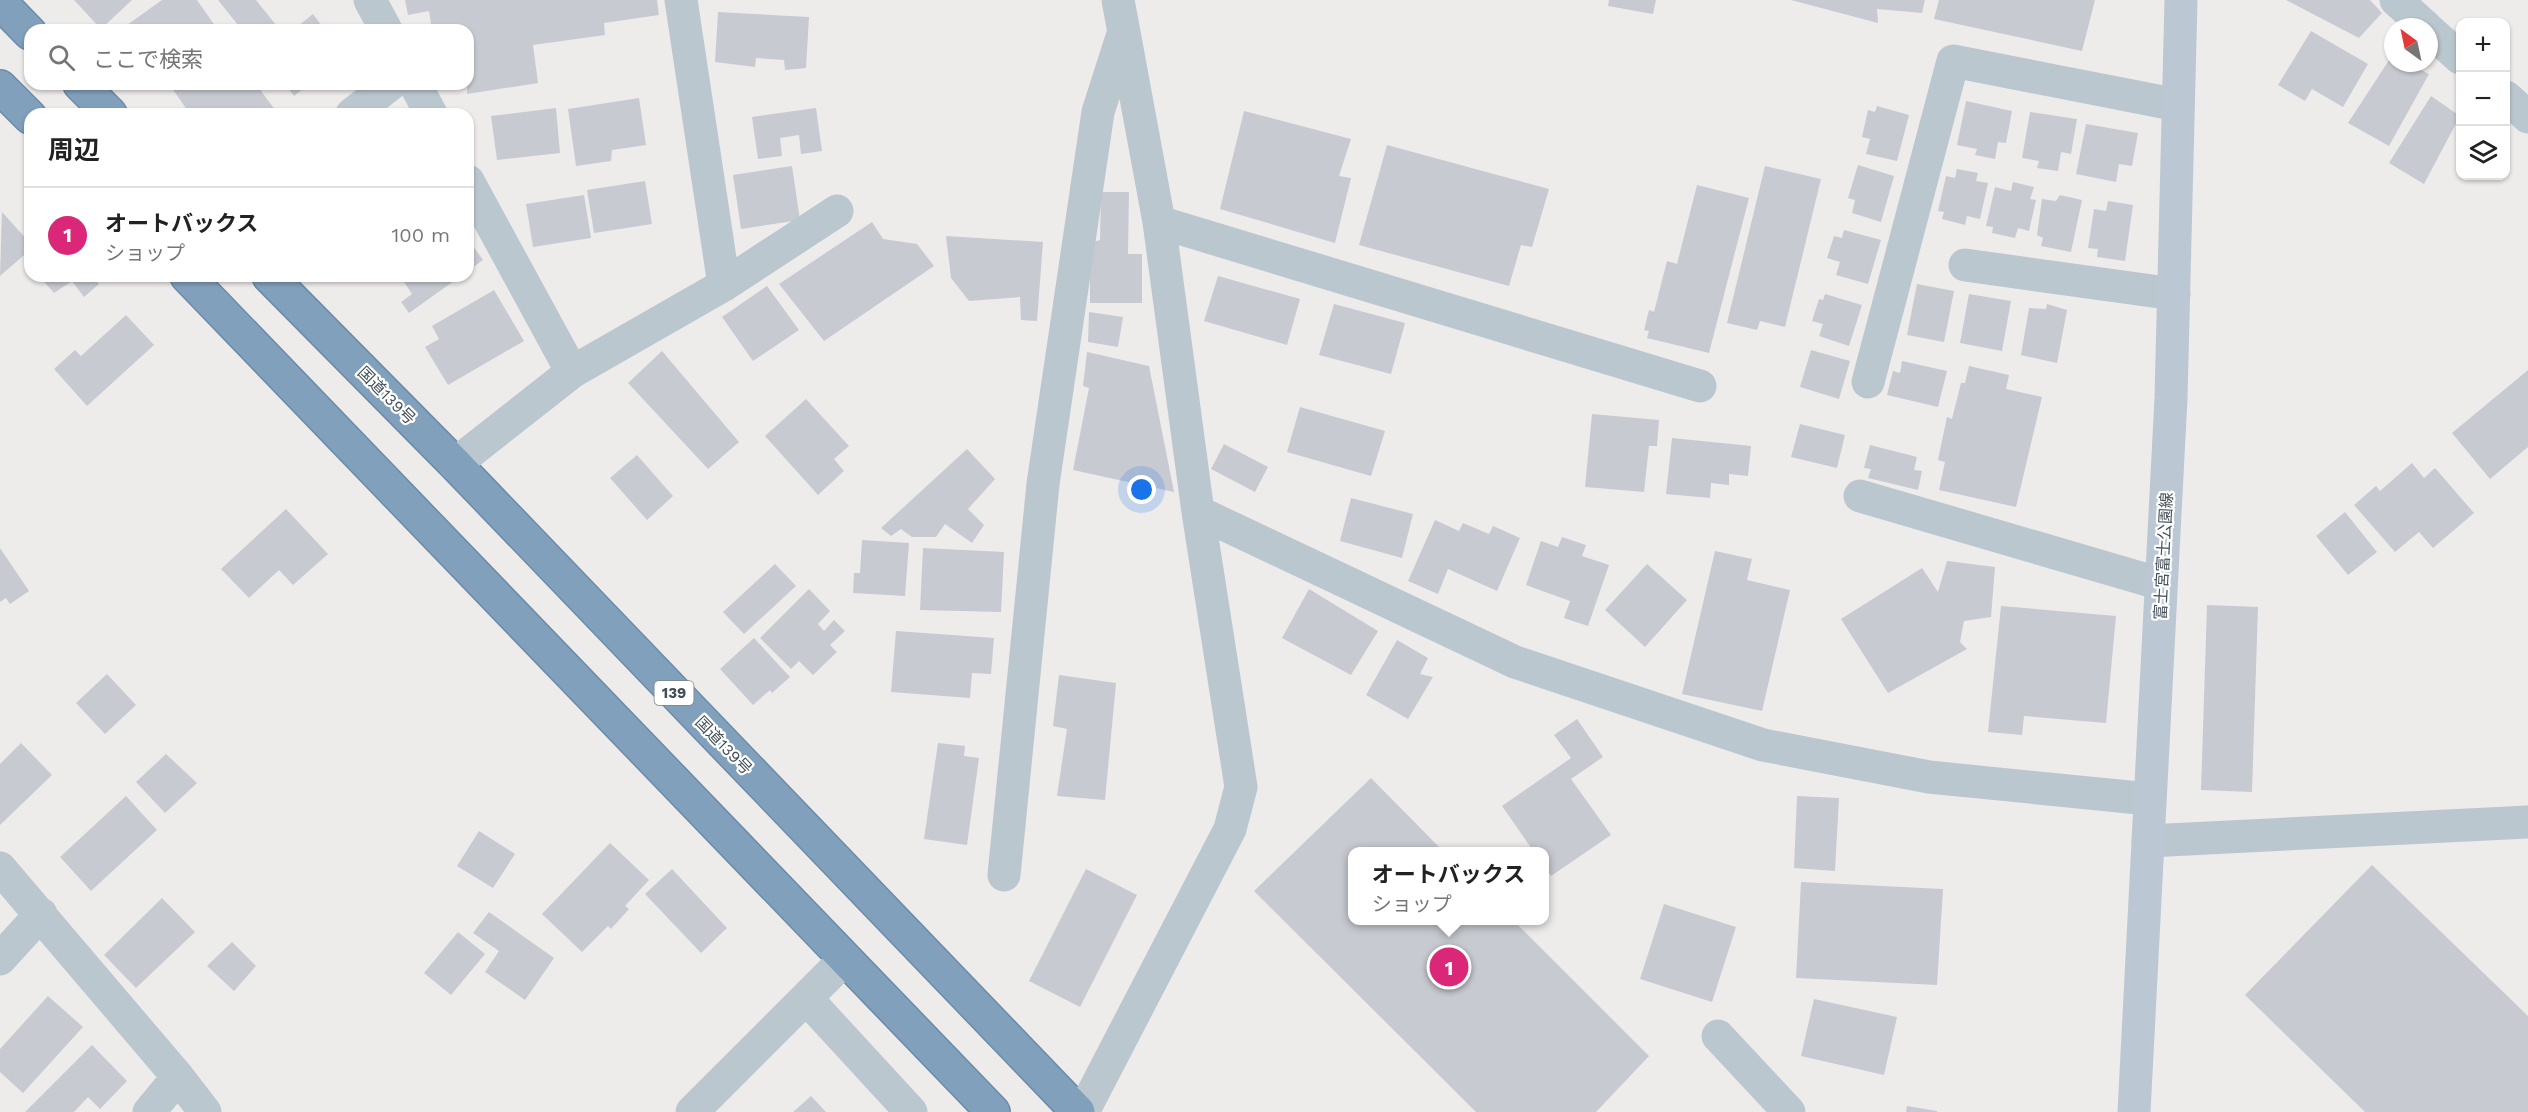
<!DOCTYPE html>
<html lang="ja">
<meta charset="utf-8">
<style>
body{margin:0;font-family:"Work Sans","Noto Sans JP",sans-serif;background:#f6f6f6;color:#222}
.controls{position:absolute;right:18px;top:18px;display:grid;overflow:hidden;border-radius:12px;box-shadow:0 2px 4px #0004}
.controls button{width:54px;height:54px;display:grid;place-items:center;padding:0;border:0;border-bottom:2px solid #e0e0e0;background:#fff;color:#222;font:30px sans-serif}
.compass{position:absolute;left:2384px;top:18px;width:54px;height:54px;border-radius:50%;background:#fff;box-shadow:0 2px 4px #0004;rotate:327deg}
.you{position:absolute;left:1142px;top:490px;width:21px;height:21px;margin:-15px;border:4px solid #fff;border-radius:50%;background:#1a73e8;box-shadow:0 0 0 9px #1a73e833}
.badge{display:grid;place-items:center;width:39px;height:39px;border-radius:50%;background:#db2777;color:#fff;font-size:20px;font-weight:700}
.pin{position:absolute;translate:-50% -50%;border:3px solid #fff;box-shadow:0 2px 6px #0006}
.popup{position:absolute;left:1348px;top:847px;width:201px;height:78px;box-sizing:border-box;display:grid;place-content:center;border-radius:12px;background:#fff;filter:drop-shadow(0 2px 4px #0005);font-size:20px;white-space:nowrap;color:#767676}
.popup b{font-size:22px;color:#222}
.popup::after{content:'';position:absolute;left:50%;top:100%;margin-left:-12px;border:12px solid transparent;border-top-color:#fff}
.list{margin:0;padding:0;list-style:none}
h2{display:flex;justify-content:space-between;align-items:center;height:78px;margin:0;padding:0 24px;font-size:26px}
h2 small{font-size:20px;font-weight:400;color:#767676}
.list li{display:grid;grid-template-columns:39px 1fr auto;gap:18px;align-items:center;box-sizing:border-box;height:96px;padding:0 24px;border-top:2px solid #e0e0e0}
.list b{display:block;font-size:22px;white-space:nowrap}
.list p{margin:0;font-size:20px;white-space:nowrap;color:#767676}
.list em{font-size:20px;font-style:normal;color:#767676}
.icon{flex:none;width:33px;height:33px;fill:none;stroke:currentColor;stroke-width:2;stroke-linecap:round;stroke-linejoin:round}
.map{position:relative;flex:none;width:2528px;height:1112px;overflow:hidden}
.search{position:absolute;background:#fff;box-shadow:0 2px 4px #0004;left:24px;top:24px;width:450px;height:66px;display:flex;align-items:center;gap:15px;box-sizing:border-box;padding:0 21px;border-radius:18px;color:#767676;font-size:22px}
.panel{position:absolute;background:#fff;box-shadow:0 2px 4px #0004;left:24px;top:108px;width:450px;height:174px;border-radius:18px}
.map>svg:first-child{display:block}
.building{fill:#c8cad1}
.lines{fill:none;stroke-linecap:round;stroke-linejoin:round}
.highway-casing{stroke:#6c8ba8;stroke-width:36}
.street{stroke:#bbc7ce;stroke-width:33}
.secondary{stroke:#bbc8d3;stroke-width:33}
.highway{stroke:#81a0bc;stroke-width:33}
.labels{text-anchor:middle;stroke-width:4.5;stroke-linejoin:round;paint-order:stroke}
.shield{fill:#fff;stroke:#7b848b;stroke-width:1.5}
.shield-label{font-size:15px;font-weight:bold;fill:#435059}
.street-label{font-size:16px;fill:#435059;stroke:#fff}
</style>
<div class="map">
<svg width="2528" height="1112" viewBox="0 0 2528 1112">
<rect width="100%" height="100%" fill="#eeebeb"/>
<path class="building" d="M74 0H132L101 29Z
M162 0H197L218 30H131L127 25Z
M218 0H256L280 30H242Z
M405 0H657L659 15 604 23 605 35 533 45 538 83 467 94 468 30H432L429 11 408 15Z
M1609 0H1656L1653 14 1608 6Z
M1791 0H1925L1922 13 1877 9 1878 23Z
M1939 0H2095L2082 51 1934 19Z
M2286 0H2370L2382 13 2359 38Z
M718 12 809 17 806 68 785 70 784 60 756 58 755 67 715 62Z
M313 14 325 30H293Z
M2311 31 2368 64 2343 107 2312 89 2305 101 2278 85Z
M2393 54V63H2425L2421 70 2429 74 2389 146 2348 123Z
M169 84H256L278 114H190Z
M285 84H309L294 96Z
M2431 96 2460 116 2424 184 2389 163Z
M639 98 646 145 612 150 611 161 576 166 568 109Z
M1966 101 2012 111 2006 143 1998 142 1995 159 1975 155 1977 149 1957 145Z
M1877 106 1909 115 1897 161 1866 154 1870 139 1862 137 1868 110 1875 112Z
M556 108 560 153 497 160 491 116Z
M816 108 822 151 801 154 799 135 780 138 782 156 758 159 752 117Z
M1244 111 1351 139 1339 176 1351 178 1335 243 1220 209Z
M2030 112 2077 119 2071 154 2061 152 2058 171 2037 168 2039 161 2022 158Z
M2086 124 2138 133 2132 166 2119 164 2116 182 2076 174Z
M1387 145 1549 189 1532 247 1521 245 1509 286 1359 245Z
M1858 165 1894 176 1881 222 1852 213 1855 200 1848 198Z
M792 166 800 220 741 229 733 175Z
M1765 166 1821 179 1785 327 1760 321 1757 330 1727 323Z
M1957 169 1978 173 1976 181 1988 183 1980 219 1967 216 1965 225 1942 219 1944 212 1938 211 1946 176 1955 178Z
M645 181 652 224 594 233 587 190Z
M2013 182 2034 187 2030 199 2036 200 2029 231 2018 228 2015 238 1992 233 1993 227 1986 226 1995 187 2011 191Z
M1697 185 1749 198 1709 353 1647 338 1649 331 1644 330 1649 310 1654 312 1667 261 1677 264Z
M1101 192H1129L1128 254H1142V303H1090V243L1100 240Z
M584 195 591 238 533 247 526 204Z
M2060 195 2082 200 2071 252 2041 246 2043 238 2037 235 2042 199 2056 201Z
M2108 201 2133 205 2125 261 2097 257 2098 249 2088 248 2094 209 2106 211Z
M2 212 30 243V250L0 276Z
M872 222 883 239 917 244 934 266 824 341 779 284Z
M1844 230 1881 240 1868 284 1836 275 1840 262 1827 258 1834 236 1842 238Z
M946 236 1043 242 1037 321 1021 320 1020 297 969 301 951 278Z
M468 239 483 260 468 271Z
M39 276H93L99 284 84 297 72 281 54 293Z
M412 276H461L409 313 401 302 412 294 404 282Z
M1218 276 1300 299 1287 345 1204 321Z
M1917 284 1954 291 1944 342 1907 335Z
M767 286 799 330 753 361 722 317Z
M494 290 524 341 448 385 425 347 439 339 432 326Z
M1825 294 1862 305 1849 346 1819 336 1823 324 1812 321 1819 299 1823 300Z
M1969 294 2011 301 2002 351 1960 343Z
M1334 304 1405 323 1391 374 1319 355Z
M2047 304 2067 310 2057 363 2021 355 2029 308 2046 309Z
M1089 312 1123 317 1118 347 1088 342Z
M126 315 154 345 87 406 54 369 75 350 81 356Z
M1811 350 1850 361 1839 399 1800 387Z
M662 351 739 442 708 469 628 383Z
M1087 352 1149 366 1174 492 1073 470 1089 388 1083 386Z
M1902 361 1947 371 1938 407 1887 395 1893 371 1900 373Z
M1969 366 2009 375 2006 389 2042 397 2016 507 1939 490 1945 462 1938 460 1947 417 1952 419 1961 383H1965Z
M2528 370V447L2490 479 2452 433Z
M806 399 849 446 834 459 844 471 818 495 765 436Z
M1300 407 1385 431 1371 476 1287 452Z
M1592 414 1659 420 1657 446H1649L1644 492 1585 487Z
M1800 424 1845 435 1837 468 1791 457Z
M1672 438 1751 446 1748 476 1729 474V485L1711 483 1710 498 1666 494Z
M1224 444 1268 467 1255 492 1211 469Z
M1870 445 1917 457 1914 470 1922 471 1918 490 1868 478 1871 469 1864 468Z
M967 449 995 479 968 509 984 525 972 543 945 524 936 537H912L901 529 891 536 881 528Z
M637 455 673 496 647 520 610 478Z
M2412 463 2424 478 2435 468 2474 513 2433 548 2419 532 2395 552 2354 505 2376 486 2380 491Z
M1351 498 1413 514 1402 558 1340 541Z
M286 509 328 554 293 585 279 570 249 598 221 569Z
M2345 512 2377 552 2348 575 2316 536Z
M1435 520 1459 531 1463 523 1489 534 1493 526 1520 538 1497 591 1448 569 1438 594 1408 581Z
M1562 537 1586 545 1582 556 1609 565 1588 626 1564 618 1570 601 1526 585 1541 541 1558 547Z
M862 540 909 543 905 596 853 593 854 573H860Z
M0 548 29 591 10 604 6 598 0 602Z
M923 548 1004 552 1001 612 920 610Z
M1715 551 1752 559 1747 580 1790 590 1762 711 1682 694Z
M1947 561 1995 567 1991 617 1964 621 1960 642 1967 649 1888 693 1841 619 1922 568 1938 592Z
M775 564 796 586 744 634 723 612Z
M1647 564 1687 600 1645 647 1605 610Z
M809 589 830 611 818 624 824 631 834 620 845 631 830 645 837 652 813 675 799 661 791 669 760 638Z
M1309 589 1378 631 1351 675 1282 638Z
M2207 605 2258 607 2252 792 2201 790Z
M2001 606 2116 616 2106 723 2024 716 2022 735 1988 732Z
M896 631 994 638 991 674 972 673 970 698 891 692Z
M754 638 790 677 772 693 770 690 753 705 720 669Z
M1397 640 1428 658 1420 674 1433 677 1408 719 1366 695Z
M107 674 136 705 105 734 76 703Z
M1059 675 1116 683 1105 800 1057 796 1067 729 1053 726Z
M1577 719 1603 757 1571 779 1611 835 1551 876 1545 867V852H1534L1502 806 1571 758 1554 735Z
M21 743 52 775 0 825V764Z
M938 743 965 746 964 756 979 758 967 845 924 839Z
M166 754 197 783 165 813 136 782Z
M1371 778 1444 852H1353V920H1513L1649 1056 1596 1112H1476L1254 891Z
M126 796 157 830 91 891 60 857Z
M1797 796 1839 798 1835 871 1794 868Z
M479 831 515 854 493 888 457 866Z
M610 843 649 880 625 906 629 909 611 929 608 926 582 952 542 914Z
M2372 865 2528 1016V1112H2365L2245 995Z
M672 869 727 928 701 953 645 894Z
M1086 869 1137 895 1080 1007 1029 981Z
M1801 882 1943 889 1937 985 1796 978Z
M162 898 195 932 136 988 104 955Z
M1664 904 1736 927 1712 1002 1640 979Z
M489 912 554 958 525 1000 485 972 499 951 473 933Z
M458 932 485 954 451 995 424 973Z
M232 942 256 966 234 991 207 966Z
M48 996 83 1027 23 1093 0 1072V1049Z
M1814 999 1897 1017 1884 1075 1801 1056Z
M92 1045 127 1081 100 1109 88 1097 74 1112H25Z
M811 1096 826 1112H793Z
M1907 1106 1937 1111V1112H1906Z"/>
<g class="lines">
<g class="highway-casing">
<path id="highway" d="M0 2 30 33
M80 84 110 114
M0 87 30 117
M187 276 993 1112
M269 276 455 464 1078 1112"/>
</g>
<path class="street" d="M370 0 386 30
M681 0 724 285
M2396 0 2426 27
M2429 30 2460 58
M415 84 431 114
M2506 97 2528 117
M352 114 391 84
M468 181 572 372
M1159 222 1700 386
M1965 265 2174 294
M1868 382 1953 61 2178 105
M455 464 572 372 724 285 837 211
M1860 496 2161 584
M1198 512 1515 662 1763 745 1929 777 2149 799
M2148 841 2528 822
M0 868 178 1077 205 1112
M1004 875 1043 484 1098 112 1122 37
M0 959 41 914
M806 998 911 1112
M1718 1036 1789 1112
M149 1112 178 1077
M692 1112 845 959
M1083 1112 1230 829 1241 787 1198 512 1159 222 1118 0"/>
<path class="secondary" d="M2134 1112 2171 398 2181 0"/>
<use href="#highway" class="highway"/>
</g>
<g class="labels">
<rect class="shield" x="654.5" y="681" width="39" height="24" rx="4.5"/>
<g class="shield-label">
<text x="674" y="698">139</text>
</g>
<g class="street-label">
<text transform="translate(387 395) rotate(45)" y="6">国道139号</text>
<text transform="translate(2163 556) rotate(-87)" y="6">富士宮富士公園線</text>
<text transform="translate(724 745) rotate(46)" y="6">国道139号</text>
</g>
</g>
</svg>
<div class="controls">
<button>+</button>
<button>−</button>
<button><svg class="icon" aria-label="layers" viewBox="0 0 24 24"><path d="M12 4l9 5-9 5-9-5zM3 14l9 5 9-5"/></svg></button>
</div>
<svg class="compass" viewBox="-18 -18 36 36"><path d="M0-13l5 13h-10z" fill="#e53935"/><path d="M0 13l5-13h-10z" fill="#767676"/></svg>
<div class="you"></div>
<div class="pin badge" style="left:1449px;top:967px">1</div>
<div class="popup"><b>オートバックス</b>ショップ</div>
<div class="search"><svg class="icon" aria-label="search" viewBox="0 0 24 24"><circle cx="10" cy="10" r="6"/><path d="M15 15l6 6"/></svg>ここで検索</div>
<section class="panel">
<h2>周辺<small></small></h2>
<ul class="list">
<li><span class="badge">1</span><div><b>オートバックス</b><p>ショップ</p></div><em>100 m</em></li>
</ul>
</section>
</div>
